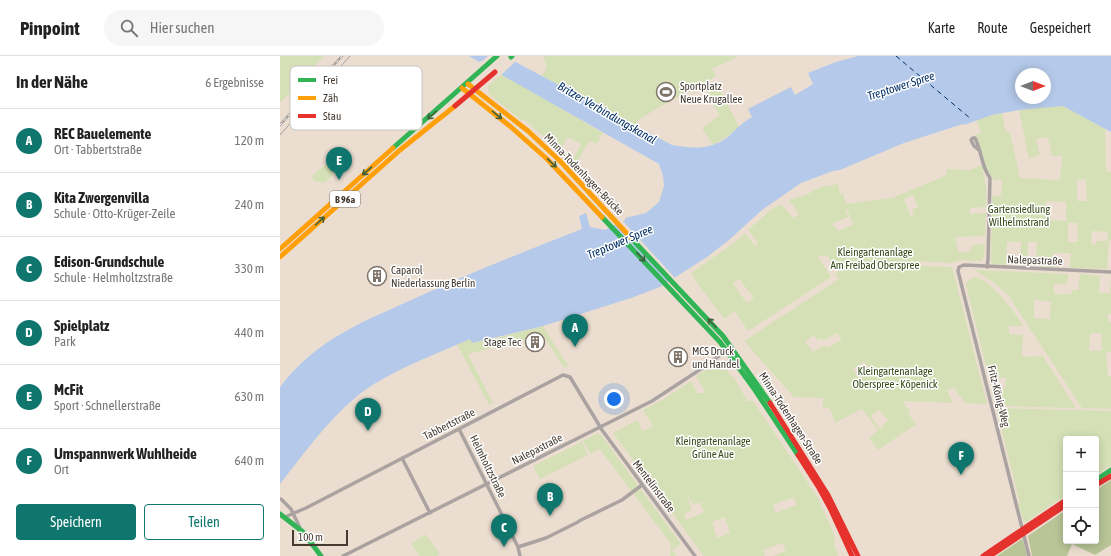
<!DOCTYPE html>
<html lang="de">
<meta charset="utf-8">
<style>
body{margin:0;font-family:"Asap Condensed",sans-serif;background:#f6f6f6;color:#222}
.controls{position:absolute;right:12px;bottom:12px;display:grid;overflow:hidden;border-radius:4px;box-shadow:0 2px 10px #0003}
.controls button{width:36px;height:36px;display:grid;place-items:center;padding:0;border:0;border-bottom:1px solid #e0e0e0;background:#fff;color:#222;font:20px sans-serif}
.compass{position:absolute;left:735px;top:12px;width:36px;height:36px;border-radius:50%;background:#fff;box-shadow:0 2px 10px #0003;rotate:90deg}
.scale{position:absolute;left:12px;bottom:10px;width:56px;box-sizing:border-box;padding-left:4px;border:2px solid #453b31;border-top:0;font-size:11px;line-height:14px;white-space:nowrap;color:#453b31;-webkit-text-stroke:3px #fff;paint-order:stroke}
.you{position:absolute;left:334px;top:343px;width:14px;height:14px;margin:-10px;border:3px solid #fff;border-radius:50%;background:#1a73e8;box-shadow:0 0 0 6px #1a73e833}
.badge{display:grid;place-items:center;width:26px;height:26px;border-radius:50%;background:#0f766e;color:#fff;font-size:13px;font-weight:700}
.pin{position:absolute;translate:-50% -33px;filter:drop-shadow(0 1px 2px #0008)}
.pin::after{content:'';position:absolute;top:21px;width:14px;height:12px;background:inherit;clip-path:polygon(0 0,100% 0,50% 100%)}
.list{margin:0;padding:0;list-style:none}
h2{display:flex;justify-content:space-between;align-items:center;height:52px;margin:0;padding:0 16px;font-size:17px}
h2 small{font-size:13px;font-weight:400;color:#767676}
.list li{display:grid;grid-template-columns:26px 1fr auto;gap:12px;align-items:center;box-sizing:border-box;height:64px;padding:0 16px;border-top:1px solid #e0e0e0}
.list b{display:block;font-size:15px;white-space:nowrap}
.list p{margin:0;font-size:13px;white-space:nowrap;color:#767676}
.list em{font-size:13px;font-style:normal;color:#767676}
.actions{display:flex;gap:8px;padding:12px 16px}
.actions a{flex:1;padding:9px 0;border:1px solid #0f766e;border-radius:4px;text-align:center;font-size:14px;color:#0f766e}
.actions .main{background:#0f766e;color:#fff}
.icon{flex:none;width:22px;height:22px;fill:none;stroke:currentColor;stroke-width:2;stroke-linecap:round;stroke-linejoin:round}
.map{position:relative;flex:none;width:831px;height:500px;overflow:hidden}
header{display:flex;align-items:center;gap:24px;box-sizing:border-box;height:56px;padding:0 20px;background:#fff;border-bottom:1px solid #e0e0e0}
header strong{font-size:19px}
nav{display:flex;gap:22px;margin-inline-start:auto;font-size:14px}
.search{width:280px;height:36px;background:#f6f6f6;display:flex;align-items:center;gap:10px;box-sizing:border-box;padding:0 14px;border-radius:22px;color:#767676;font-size:15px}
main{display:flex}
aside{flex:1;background:#fff}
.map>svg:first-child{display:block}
.green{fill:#d5e0b6;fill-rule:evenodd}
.forest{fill:#b9c497}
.water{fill:#b5caea;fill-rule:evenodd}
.pier{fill:#ebded0}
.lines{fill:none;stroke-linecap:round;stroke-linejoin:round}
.ferry{stroke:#033067;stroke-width:1;stroke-dasharray:5 4;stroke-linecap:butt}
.street{stroke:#aaa3a1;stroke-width:3.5}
.fast{stroke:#30b455;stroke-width:5}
.slow{stroke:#ff9f0a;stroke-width:5}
.jam{stroke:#e5322d;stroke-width:5}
.tram{stroke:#a59e9a;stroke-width:1}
.rail-casing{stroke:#a59e9a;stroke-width:2.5}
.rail{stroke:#fff;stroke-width:1;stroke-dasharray:3;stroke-linecap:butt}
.oneway{stroke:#3f5f3c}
.labels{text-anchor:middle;stroke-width:3;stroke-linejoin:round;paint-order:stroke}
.shield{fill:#fff;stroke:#7d766f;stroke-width:1}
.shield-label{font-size:10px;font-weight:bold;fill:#453b31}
.poi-label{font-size:11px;fill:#453b31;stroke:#fff;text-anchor:start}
.street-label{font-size:11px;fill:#453b31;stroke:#fff}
.park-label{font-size:11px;fill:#354916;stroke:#fff}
.water-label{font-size:12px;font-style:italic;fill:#033067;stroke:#fff}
.key{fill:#fff;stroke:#c7c4c1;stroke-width:1}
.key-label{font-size:11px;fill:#453b31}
</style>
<header>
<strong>Pinpoint</strong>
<div class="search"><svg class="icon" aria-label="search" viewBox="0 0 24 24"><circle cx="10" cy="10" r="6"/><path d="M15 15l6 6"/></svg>Hier suchen</div>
<nav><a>Karte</a><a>Route</a><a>Gespeichert</a></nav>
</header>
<main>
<aside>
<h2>In der Nähe<small>6 Ergebnisse</small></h2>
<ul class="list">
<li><span class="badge">A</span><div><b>REC Bauelemente</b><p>Ort · Tabbertstraße</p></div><em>120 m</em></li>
<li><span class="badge">B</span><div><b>Kita Zwergenvilla</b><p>Schule · Otto-Krüger-Zeile</p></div><em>240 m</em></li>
<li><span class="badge">C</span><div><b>Edison-Grundschule</b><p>Schule · Helmholtzstraße</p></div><em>330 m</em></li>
<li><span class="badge">D</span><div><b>Spielplatz</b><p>Park</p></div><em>440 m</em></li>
<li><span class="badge">E</span><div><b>McFit</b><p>Sport · Schnellerstraße</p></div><em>630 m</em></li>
<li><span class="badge">F</span><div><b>Umspannwerk Wuhlheide</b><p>Ort</p></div><em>640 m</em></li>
</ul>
<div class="actions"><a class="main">Speichern</a><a>Teilen</a></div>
</aside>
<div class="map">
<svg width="831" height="500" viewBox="0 0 831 500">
<rect width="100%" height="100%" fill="#ebded0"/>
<path class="green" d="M0 0H44L0 47Z
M263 0H459L432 13 436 20 376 53 356 66V70L262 20 267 11Z
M222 18 323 77 317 88 309 85 295 110 274 89 243 63 241 64 209 38 208 30ZM288 81 301 88 294 102 280 94Z
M436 26 459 71 448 80 433 89 422 72 440 59 427 40Z
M783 50 825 73 826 115 831 116V184H829L827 213H831L790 212 791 197H774L773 211 756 210 757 186H748L747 210 741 209V186H727L726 209 714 208 711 205 712 140H721L722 123 713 124V121L707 115 696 79 701 77 697 63 722 57 726 76H729L731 81 740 122 780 124 781 110 782 109V100H772L768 81 756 83 760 99 749 103 739 54ZM806 123 807 145H797V124ZM766 145 786 146V165L765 164ZM788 167H797L798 186H788ZM812 175 828 176 827 185H816V189L811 188Z
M45 109H49L52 113 53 119 44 127 34 125 32 122 33 119Z
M702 109 706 131V151L690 152V158L706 157 705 180 675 181 679 197 691 195 692 189 705 188 704 201 701 205 680 204 671 207 636 205 638 210 672 211 707 348 683 347 684 345 673 331 667 335 673 347 623 345 625 349 630 356 629 359 636 368 598 394 589 382 598 374 582 353 555 367 550 352H543V342L514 341 464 285 559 223 555 219 558 216 547 199 538 201 551 221 468 275 455 255 444 263 420 231 411 217 454 187 465 177 475 190 478 187 468 174 492 153 501 148 513 162 519 158 509 144 528 138 540 131 558 128 560 138 563 137 566 148 612 142 665 120 667 118 666 113 691 114ZM633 139 638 151 632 154 634 159 631 161 624 143ZM565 153H567L573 169 558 175 552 168 568 161ZM459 223 474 242 467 247 453 228ZM556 277 562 283 548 292 545 289 533 296 525 285 534 279 537 284 540 282 543 285ZM584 306 591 314 580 323 573 314ZM599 354 608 364 600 373 591 360Z
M696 214 788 218 787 228H774V238H791L792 234H798L800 218 820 220 819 237H830L831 220V258H828V265L831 266V296H826L828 320H831V353L802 352 728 239 713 226 696 215ZM754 243 771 246 770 263 754 262ZM821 277 822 294 809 295 810 278Z
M693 221C710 222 735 256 743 270H729V278L743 279 742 301 763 300 796 352 716 350 711 331 725 332 726 322H709L686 228Z
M263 270 288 310 284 312 263 279 189 298 188 299 213 347 209 349 177 288 190 282 204 285Z
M441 305 451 321 453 320 467 345H473L538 442 555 481 554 488 558 500H492L506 495 503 487 483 494 485 500H424L333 377 357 364 363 375 373 370 363 354 384 343 411 325 417 337H426L416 320ZM409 441 413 449 420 446 424 456 406 464 404 458 412 454 408 442ZM514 441 517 449 496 457 493 449ZM445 461 450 477 437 482 432 466Z
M716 352 831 355V409L816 419V383H786V439L746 466 744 465 738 448 740 447Z
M316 378 321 379 401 488 392 494 396 500H390L391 488 320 393 310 398 303 385Z
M302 386 308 399 260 423 253 410Z
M145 478 160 498 157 500H140L131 488Z"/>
<path class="forest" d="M831 424V489L815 499 792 488 787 500H752L748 480 786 454V485H816V434Z
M742 483 743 484 747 500H717Z"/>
<path class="water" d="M189 0H224L392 89C413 93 433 94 450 79 457 72 463 66 472 61L468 53 511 31 515 39 533 28 528 17 556 6 578 0H831V76L783 50 739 54 712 59 684 69 683 68 624 87 560 114 553 115 521 127 482 154 449 184 427 201 380 231 351 242 263 270 192 287 190 283C158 297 124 310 94 328 56 352 27 394 0 428V331C38 281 86 265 140 240 193 216 248 194 302 173L299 160 306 157 310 171 325 174 345 164V162L366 157 379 146 384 130 383 120 379 108 227 22 201 5 199 6ZM741 18H765V42H741Z"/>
<path class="pier" d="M208 0H228L236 5 221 19 200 7Z
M341 163 396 223 391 226 335 166Z"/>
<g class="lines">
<path class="ferry" d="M616 0 691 63"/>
<path class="street" d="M700 95 694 90 691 84 693 82H695C702 96 701 110 710 122L708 204 707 211
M179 373 238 491 240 500
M122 402 150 457
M1 443 11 453 21 474
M5 461 26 452 283 319 290 321 322 374 415 500
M299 465 342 444 362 429
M238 491 266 482 298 466
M63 500 372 345 424 311 447 294
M749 500 678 215 679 211 684 209 831 216"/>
<path class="fast" d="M231 1 232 0
M113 92 217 0
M322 161 440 286 475 334 518 399
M351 182 443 280 490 347
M816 424 831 414
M0 458 23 476 41 500"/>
<path class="slow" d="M188 28 248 75 280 105 351 182
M182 32 231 71 267 103 322 161
M0 193 113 92
M0 201 120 94 175 50"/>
<path class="jam" d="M175 50 215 16
M490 347 548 439 578 500
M518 399 539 432 550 452 572 500
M816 429 831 420
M703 500 786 444
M710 500 786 449"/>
<path class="tram" d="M0 79 70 0
M64 500 100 481"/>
<g class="rail-casing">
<path id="rail" d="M0 69 62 0"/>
</g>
<use href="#rail" class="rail"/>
</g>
<defs><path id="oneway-shaft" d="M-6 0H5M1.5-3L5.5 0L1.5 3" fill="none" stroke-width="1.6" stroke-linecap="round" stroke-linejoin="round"/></defs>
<g class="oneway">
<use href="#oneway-shaft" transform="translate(152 59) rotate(138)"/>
<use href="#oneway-shaft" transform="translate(217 59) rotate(39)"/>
<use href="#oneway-shaft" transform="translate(272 107) rotate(44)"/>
<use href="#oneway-shaft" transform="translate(87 115) rotate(139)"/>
<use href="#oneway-shaft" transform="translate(40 165) rotate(-42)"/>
<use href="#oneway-shaft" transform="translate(361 201) rotate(47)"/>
<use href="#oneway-shaft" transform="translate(432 267) rotate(-132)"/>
</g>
<defs>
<g id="stadium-ring" transform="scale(1)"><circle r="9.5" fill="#fff" stroke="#7f7469" stroke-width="1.5"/><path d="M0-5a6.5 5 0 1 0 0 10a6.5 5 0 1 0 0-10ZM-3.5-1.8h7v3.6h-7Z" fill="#7f7469"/></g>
<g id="building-ring" transform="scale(1)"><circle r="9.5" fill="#fff" stroke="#7f7469" stroke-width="1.5"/><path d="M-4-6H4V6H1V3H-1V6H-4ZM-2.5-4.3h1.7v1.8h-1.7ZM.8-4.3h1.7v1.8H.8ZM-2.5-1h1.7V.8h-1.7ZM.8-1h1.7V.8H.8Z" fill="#7f7469"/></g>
</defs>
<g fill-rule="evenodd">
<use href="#stadium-ring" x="386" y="36"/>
<use href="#building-ring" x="97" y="220"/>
<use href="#building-ring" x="255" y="286"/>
<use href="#building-ring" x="398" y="301"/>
</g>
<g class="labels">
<rect class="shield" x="50" y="135" width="30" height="16" rx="3"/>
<g class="shield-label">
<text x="65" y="147">B 96a</text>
</g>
<g class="poi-label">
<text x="400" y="34">Sportplatz<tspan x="400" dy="13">Neue Krugallee</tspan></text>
<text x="111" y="218">Caparol<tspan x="111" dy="13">Niederlassung Berlin</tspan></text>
<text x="241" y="290" text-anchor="end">Stage Tec</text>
<text x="412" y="299">MCS Druck<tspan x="412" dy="13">und Handel</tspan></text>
</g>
<g class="street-label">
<text transform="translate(304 118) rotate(46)" y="4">Minna-Todenhagen-Brücke</text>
<text transform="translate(755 204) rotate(2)" y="4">Nalepastraße</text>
<text transform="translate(719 340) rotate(76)" y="4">Fritz-König-Weg</text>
<text transform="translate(511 362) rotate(57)" y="4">Minna-Todenhagen-Straße</text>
<text transform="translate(169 368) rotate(-27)" y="4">Tabbertstraße</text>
<text transform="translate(257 393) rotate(-27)" y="4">Nalepastraße</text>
<text transform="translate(208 410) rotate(64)" y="4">Helmholtzstraße</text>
<text transform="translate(374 430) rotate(53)" y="4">Mentelinstraße</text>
</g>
<g class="park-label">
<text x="739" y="157">Gartensiedlung<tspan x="739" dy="13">Wilhelmstrand</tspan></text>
<text x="595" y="200">Kleingartenanlage<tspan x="595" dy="13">Am Freibad Oberspree</tspan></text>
<text x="615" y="319">Kleingartenanlage<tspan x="615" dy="13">Oberspree - Köpenick</tspan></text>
<text x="433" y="389">Kleingartenanlage<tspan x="433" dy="13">Grüne Aue</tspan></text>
</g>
<g class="water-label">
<text transform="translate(621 30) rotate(-18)" y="4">Treptower Spree</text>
<text transform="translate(327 57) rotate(30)" y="4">Britzer Verbindungskanal</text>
<text transform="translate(340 186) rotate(-23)" y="4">Treptower Spree</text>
</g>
</g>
<rect x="10" y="10" width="132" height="64" rx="6" class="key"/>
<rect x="18" y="22" width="18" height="4" fill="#30b455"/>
<rect x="18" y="40" width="18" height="4" fill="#ff9f0a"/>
<rect x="18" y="58" width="18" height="4" fill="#e5322d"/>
<g class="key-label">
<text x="43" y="28">Frei</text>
<text x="43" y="46">Zäh</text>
<text x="43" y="64">Stau</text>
</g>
</svg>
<div class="controls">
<button>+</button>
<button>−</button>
<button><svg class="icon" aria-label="locate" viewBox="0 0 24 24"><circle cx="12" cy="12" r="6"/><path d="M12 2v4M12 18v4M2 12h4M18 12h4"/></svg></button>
</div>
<svg class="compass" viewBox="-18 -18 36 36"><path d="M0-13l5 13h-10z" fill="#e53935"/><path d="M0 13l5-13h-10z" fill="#767676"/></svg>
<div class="scale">100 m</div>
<div class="you"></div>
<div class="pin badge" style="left:295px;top:291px">A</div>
<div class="pin badge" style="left:270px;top:460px">B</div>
<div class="pin badge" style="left:224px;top:491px">C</div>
<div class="pin badge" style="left:88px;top:375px">D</div>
<div class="pin badge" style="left:59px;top:124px">E</div>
<div class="pin badge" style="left:681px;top:419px">F</div>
</div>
</main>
